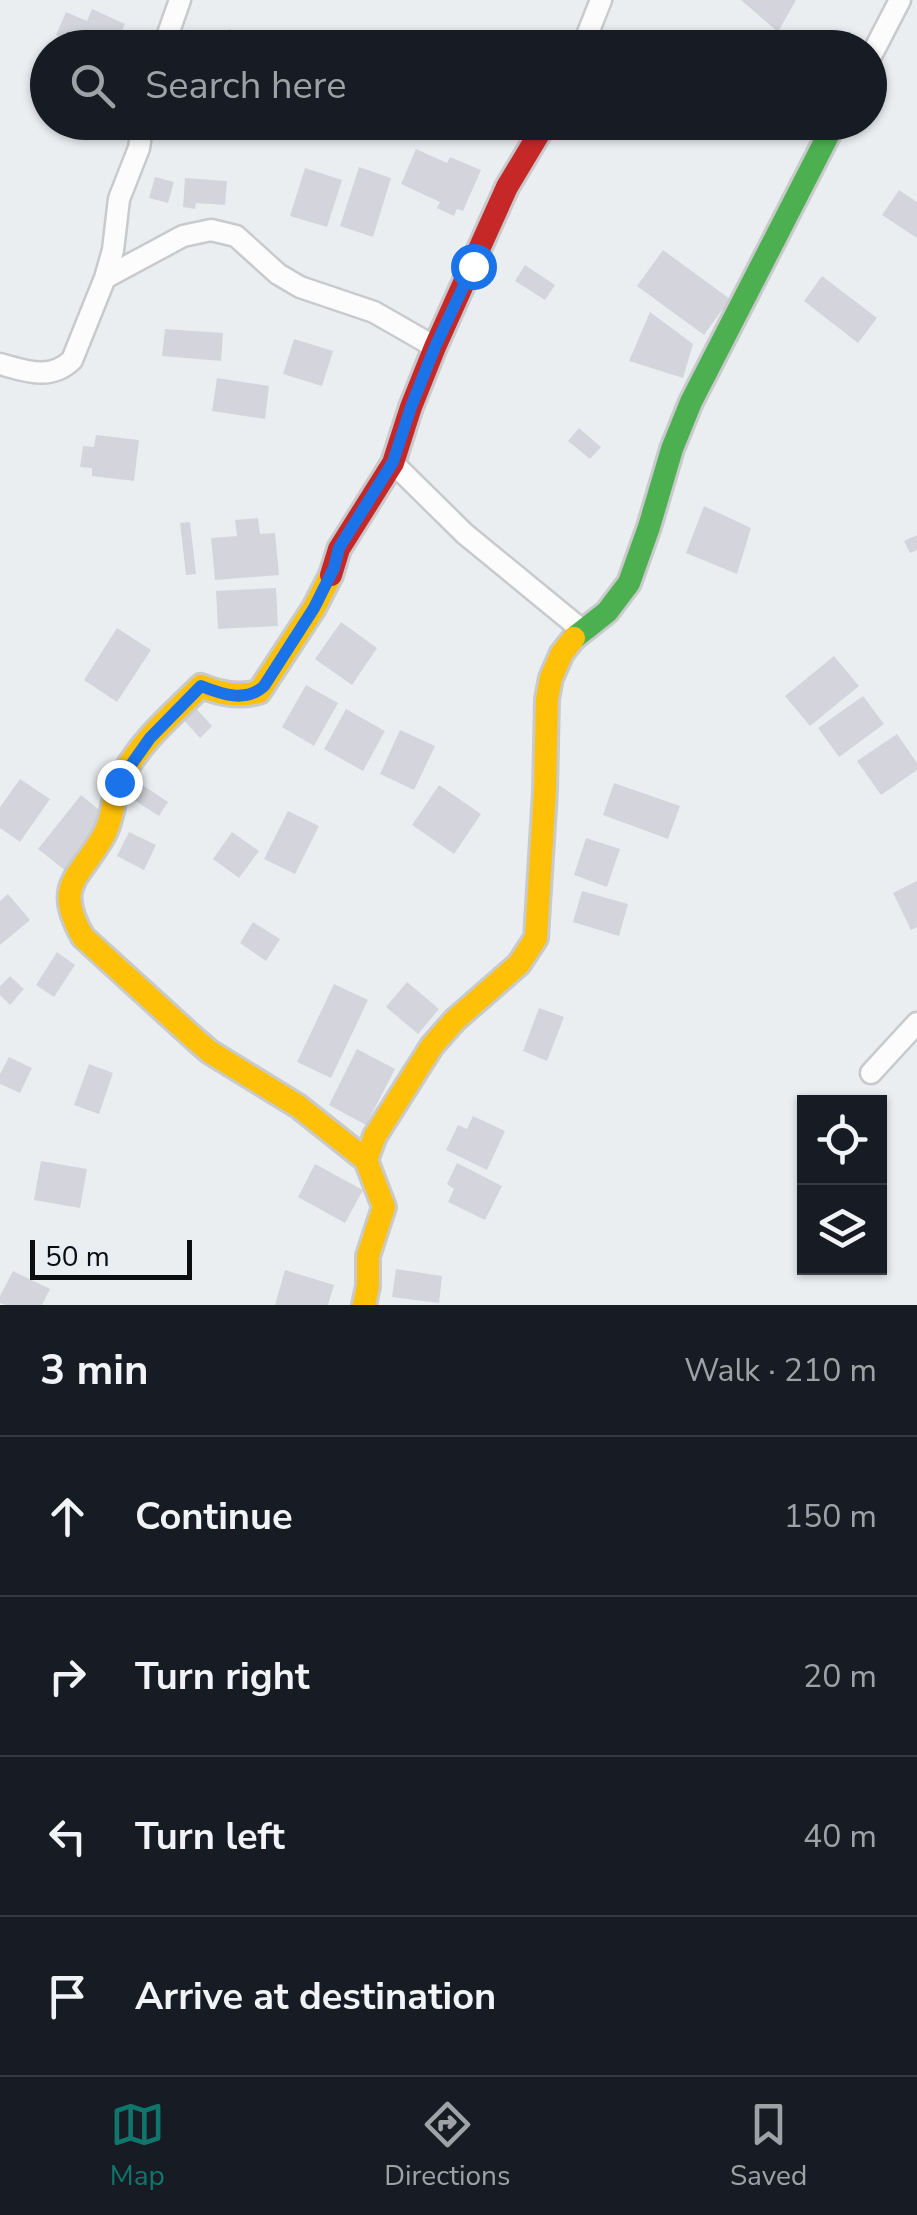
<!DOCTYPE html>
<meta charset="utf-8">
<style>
body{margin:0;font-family:"Nunito Sans",sans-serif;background:#242831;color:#f1f3f6}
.controls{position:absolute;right:30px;bottom:30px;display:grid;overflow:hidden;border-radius:0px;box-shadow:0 2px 8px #0004}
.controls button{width:90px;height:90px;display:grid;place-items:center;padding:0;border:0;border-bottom:2px solid #363941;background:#171b24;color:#f1f3f6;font:50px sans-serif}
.scale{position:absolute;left:30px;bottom:25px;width:162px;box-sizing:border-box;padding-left:10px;border:5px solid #0c0d0f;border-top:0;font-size:28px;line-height:35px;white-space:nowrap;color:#0c0d0f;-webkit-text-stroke:8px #e8eef4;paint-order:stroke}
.stop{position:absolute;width:30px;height:30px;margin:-22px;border:8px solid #1a73e8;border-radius:50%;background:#fff}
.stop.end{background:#1a73e8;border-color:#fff;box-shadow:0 2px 10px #0008}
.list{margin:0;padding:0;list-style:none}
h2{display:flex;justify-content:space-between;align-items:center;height:130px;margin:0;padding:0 40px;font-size:42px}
h2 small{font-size:32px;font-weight:400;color:#9ea1a6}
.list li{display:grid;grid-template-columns:65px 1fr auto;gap:30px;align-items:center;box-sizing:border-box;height:160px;padding:0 40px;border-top:2px solid #363941}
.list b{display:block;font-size:38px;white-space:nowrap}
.list em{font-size:32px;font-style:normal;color:#9ea1a6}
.icon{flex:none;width:55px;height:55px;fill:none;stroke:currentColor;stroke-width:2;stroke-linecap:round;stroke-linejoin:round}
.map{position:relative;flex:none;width:917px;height:1305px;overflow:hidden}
.search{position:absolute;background:#171b24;box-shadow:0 2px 8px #0004;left:30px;right:30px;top:30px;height:110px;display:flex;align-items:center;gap:25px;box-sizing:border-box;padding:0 35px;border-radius:55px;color:#9ea1a6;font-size:38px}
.sheet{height:770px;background:#171b24}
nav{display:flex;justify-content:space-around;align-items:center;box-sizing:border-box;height:140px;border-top:2px solid #363941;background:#171b24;font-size:28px;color:#9ea1a6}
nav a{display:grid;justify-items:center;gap:5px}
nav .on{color:#0f766e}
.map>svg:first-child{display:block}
.building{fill:#d4d5dc}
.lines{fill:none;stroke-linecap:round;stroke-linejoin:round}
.street-casing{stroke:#c8cacc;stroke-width:25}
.fast-casing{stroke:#c8cacc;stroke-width:28}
.slow-casing{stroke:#c8cacc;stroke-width:28}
.jam-casing{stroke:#c8cacc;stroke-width:28}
.street{stroke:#fcfcfd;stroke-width:20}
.fast{stroke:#4caf50;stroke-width:22}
.slow{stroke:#ffc107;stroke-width:22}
.jam{stroke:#c62828;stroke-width:22}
.route{stroke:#1a73e8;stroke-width:12}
</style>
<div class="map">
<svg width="917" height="1305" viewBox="0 0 917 1305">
<rect width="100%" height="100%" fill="#ebeef1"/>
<path class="building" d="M741 0H796L778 32Z
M92 9 125 24 119 37 131 42 129 48H83L56 35 66 12 87 21Z
M229 29 260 40 257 48H222Z
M48 43 60 47 48 48V71L39 68Z
M43 82 48 84V106L35 101Z
M87 122H121L116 135Z
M416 149 447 163 450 157 481 170 463 211 457 209 454 216 437 208 440 202 401 184Z
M359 167 391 178 373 237 340 226Z
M305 168 342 180 327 227 290 216Z
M155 177 174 182 168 203 149 198Z
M185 178 227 181 225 205 196 203 195 209 183 207Z
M899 190 917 202V238L882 215Z
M663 250 730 299 704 335 637 286Z
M525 265 555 285 545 300 515 281Z
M822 276 877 318 858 343 804 301Z
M650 312 693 344 683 378 629 361Z
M165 329 223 333 221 361 162 356Z
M294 339 333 351 322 386 283 374Z
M217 378 269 386 265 419 212 411Z
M579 428 601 447 590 459 568 441Z
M96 435 139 440 134 481 92 476V468L80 467 83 446 94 447Z
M704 506 751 528 737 574 686 553Z
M258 518 260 534 275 533 279 575 215 580 211 538 237 536 235 520Z
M190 522 196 574 186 575 180 523Z
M917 535V550L910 553 904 541Z
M276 588 278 626 218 629 216 591Z
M341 622 377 648 352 685 315 659Z
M117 628 151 650 117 702 84 680Z
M834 656 859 686 810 726 785 696Z
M306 685 338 703 314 746 282 727Z
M863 696 884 724 839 757 818 728Z
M193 705 212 726 200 738 180 716Z
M346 709 385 731 363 771 324 749Z
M400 730 435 746 414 790 380 774Z
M897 734 917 763V770L881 795 857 761Z
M20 779 50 799 20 842 0 828V807Z
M614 783 680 806 668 839 603 815Z
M141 784 168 802 159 816 131 798Z
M439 785 481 814 454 854 412 825Z
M81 795 110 819 67 872 38 849Z
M288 811 319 826 295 874 264 859Z
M129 832 156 845 144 870 117 856Z
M232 832 259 851 239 878 213 859Z
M586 838 620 849 607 887 574 875Z
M917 881V927L911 930 893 893Z
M582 891 628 904 619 936 573 922Z
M8 894 30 920 0 945V901Z
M253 922 280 939 266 961 240 943Z
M57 952 75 965 54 997 36 985Z
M10 976 24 989 10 1005 0 995V986Z
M407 982 439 1009 418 1034 386 1007Z
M334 984 368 1000 331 1078 297 1062Z
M539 1008 564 1017 547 1061 523 1051Z
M357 1049 395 1069 366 1125 329 1105Z
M9 1057 32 1068 20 1093 0 1084V1074Z
M89 1064 113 1073 99 1114 74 1105Z
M473 1116 505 1131 487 1170 446 1150 458 1125 467 1129Z
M41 1161 87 1169 80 1208 34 1200Z
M457 1163 502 1186 485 1220 448 1202 454 1189 447 1184Z
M315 1164 363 1190 345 1223 298 1197Z
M396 1269 442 1276 439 1303 392 1297Z
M285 1270 334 1285 328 1305H275Z
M13 1271 50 1289 42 1305H5L0 1303V1296Z"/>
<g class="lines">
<g class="street-casing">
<path id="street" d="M163 48 180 0
M582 48 601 0
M870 58 900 0
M105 278 183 236 211 230 236 236 278 274 300 287 374 312 435 347
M0 364C26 371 50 381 72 360L105 278 113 250 119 199 139 148 143 122
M393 463 465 534 582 630
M871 1073 917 1023"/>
</g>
<g class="fast-casing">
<path id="fast" d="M574 638 607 612 629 583 649 527 672 449 691 402 835 122"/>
</g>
<g class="slow-casing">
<path id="slow" d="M331 575 314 608 259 692C238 697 221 694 201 686 173 714 137 744 120 781 112 798 114 816 105 833 81 878 52 883 83 937L196 1040 210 1052 298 1106 366 1160
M364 1305 368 1286V1256L384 1207 366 1160 375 1136 432 1046 455 1020 519 964 536 938 545 791 547 699 551 678 562 653 574 638"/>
</g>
<g class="jam-casing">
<path id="jam" d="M331 575 339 549 393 463 411 407 435 347 507 187 546 122"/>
</g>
<use href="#street" class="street"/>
<use href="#fast" class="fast"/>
<use href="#slow" class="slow"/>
<use href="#jam" class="jam"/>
</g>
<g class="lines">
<path class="route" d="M119 782 150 738 201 686C221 694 246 703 264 686L314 608 334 568 339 548 393 462 411 407 435 347 473 266"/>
</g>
</svg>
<div class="controls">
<button><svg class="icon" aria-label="locate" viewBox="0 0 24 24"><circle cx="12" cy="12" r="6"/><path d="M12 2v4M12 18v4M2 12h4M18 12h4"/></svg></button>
<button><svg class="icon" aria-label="layers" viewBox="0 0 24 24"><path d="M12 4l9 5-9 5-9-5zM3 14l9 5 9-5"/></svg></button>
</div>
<div class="scale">50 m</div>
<div class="stop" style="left:473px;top:266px"></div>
<div class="stop end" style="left:119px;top:782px"></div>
<div class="search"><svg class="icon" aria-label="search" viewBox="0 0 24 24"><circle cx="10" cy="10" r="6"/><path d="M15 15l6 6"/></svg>Search here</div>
</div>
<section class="sheet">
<h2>3 min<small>Walk · 210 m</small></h2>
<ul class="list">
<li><svg class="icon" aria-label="ahead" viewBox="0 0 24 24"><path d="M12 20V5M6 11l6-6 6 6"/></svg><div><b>Continue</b></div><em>150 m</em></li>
<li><svg class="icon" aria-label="right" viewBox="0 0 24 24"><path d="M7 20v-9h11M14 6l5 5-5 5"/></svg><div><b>Turn right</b></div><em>20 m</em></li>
<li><svg class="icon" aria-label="left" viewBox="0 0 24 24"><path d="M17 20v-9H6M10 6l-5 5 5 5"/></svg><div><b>Turn left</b></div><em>40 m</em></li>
<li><svg class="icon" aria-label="arrive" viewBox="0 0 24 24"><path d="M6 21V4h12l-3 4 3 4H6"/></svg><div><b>Arrive at destination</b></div></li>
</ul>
</section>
<nav>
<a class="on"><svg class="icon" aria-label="map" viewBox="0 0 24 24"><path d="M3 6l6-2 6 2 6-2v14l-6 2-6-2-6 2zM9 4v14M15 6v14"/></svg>Map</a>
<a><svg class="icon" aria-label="directions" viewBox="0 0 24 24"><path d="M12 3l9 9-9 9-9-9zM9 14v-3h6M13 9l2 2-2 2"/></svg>Directions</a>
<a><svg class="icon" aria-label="saved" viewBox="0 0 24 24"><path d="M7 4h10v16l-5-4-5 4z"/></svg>Saved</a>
</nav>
